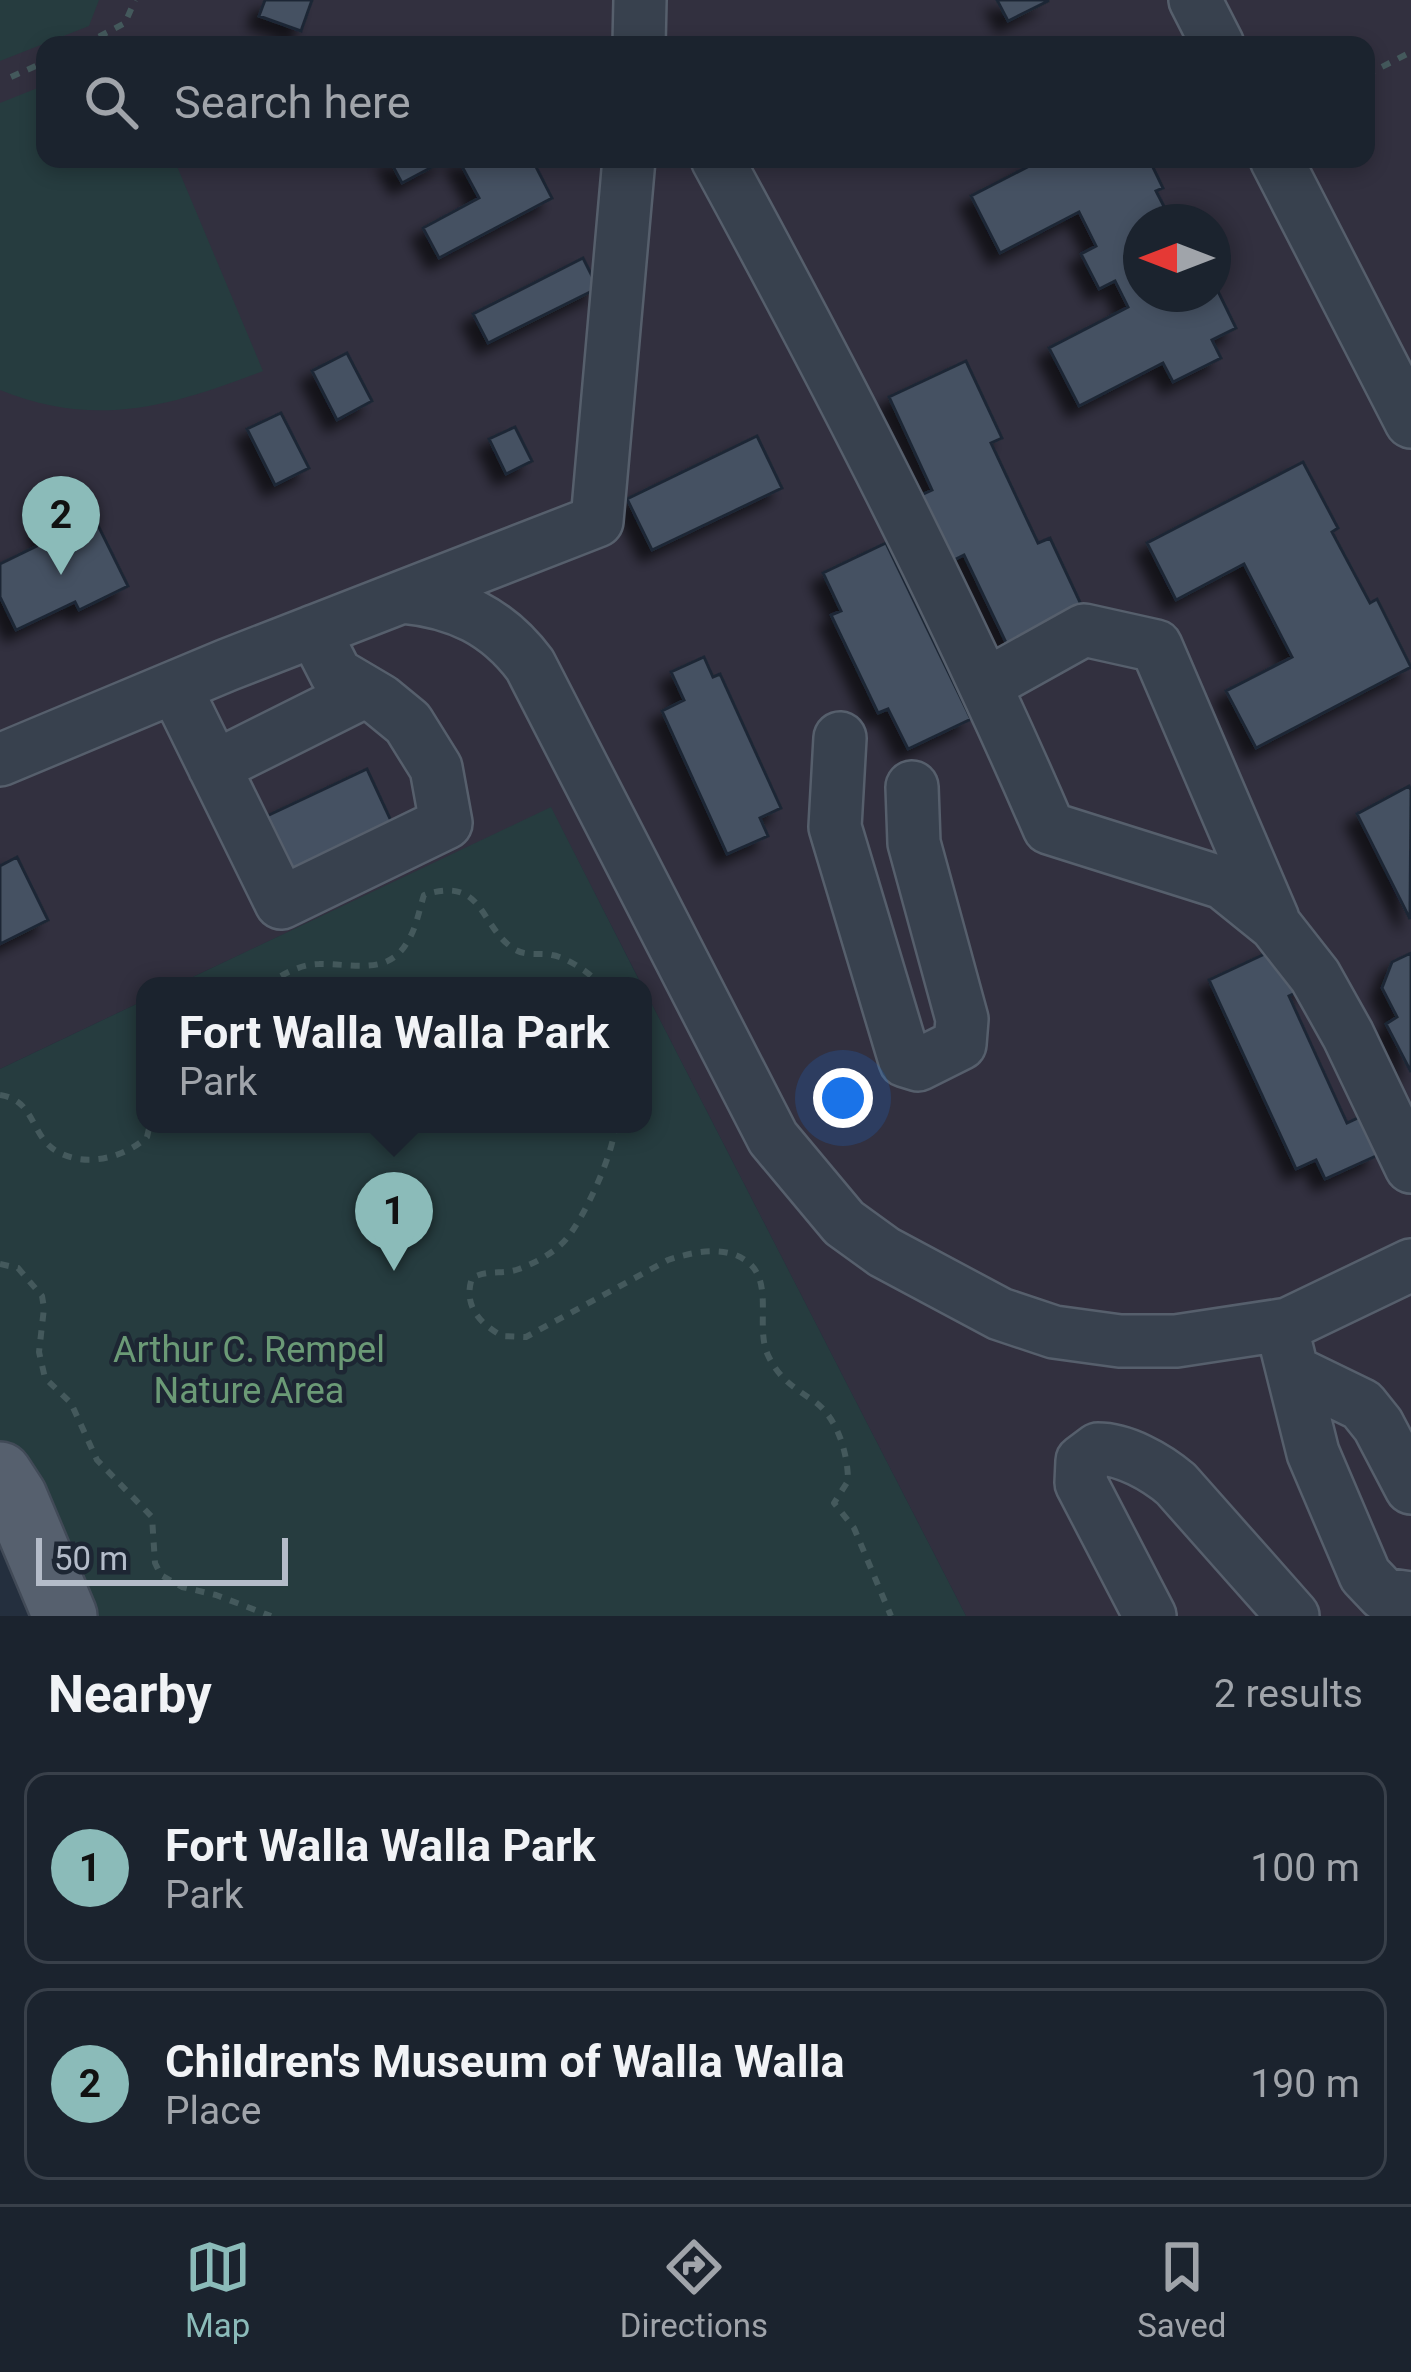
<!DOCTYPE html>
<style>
body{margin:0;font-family:Roboto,sans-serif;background:#242b36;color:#f1f3f6}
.compass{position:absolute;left:1123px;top:204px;width:108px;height:108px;border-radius:50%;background:#1b232e;box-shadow:0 6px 18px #0003;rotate:270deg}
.scale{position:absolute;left:36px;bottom:30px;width:252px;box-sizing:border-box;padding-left:12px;border:6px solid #b4bcc9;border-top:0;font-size:33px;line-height:42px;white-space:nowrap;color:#b4bcc9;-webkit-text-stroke:9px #1d2633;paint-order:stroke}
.you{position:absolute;left:843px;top:1098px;width:42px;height:42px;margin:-30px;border:9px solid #fff;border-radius:50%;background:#1a73e8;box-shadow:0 0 0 18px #1a73e833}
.badge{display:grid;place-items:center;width:78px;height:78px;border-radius:50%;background:#8bbbb9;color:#111;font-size:39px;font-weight:700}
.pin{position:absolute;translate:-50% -99px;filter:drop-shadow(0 3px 6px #0008)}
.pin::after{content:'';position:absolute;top:63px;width:42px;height:36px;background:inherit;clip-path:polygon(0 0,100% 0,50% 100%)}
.popup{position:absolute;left:136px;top:977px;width:516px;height:156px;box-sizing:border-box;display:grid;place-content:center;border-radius:24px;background:#1b232e;filter:drop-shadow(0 3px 9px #0005);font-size:39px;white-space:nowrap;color:#a0a4aa}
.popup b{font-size:45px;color:#f1f3f6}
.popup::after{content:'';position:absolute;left:50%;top:100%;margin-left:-24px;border:24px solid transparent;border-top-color:#1b232e}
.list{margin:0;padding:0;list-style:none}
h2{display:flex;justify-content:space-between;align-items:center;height:156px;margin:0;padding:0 48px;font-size:51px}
h2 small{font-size:39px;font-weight:400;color:#a0a4aa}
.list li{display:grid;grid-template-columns:78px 1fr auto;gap:36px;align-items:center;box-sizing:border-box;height:192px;margin:0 24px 24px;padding:0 24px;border:3px solid #39404a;border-radius:24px}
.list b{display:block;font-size:45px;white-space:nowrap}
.list p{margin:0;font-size:39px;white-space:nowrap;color:#a0a4aa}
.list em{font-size:39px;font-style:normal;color:#a0a4aa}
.icon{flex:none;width:66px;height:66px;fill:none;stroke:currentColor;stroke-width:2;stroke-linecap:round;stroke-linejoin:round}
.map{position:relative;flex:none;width:1411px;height:1616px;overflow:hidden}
.search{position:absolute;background:#1b232e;box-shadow:0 6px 18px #0003;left:36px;right:36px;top:36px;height:132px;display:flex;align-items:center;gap:30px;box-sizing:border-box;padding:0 42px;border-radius:24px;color:#a0a4aa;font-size:45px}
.sheet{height:588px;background:#1b232e}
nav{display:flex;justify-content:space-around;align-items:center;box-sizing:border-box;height:168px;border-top:3px solid #39404a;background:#1b232e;font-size:33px;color:#a0a4aa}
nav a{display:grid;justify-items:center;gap:6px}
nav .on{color:#8bbbb9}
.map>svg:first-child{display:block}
.medical{fill:#32303f;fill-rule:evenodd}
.green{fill:#263c3f}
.building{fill:#455162;stroke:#1f2835;stroke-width:3;filter:url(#shadow)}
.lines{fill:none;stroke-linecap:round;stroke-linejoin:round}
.minor-casing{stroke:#565f6c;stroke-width:56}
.major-casing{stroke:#414a57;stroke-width:68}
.path{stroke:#44595c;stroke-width:6;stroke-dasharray:9 9;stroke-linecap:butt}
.minor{stroke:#38414e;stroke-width:51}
.major{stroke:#56606e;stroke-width:63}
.labels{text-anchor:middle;stroke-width:9;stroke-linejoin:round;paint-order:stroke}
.park-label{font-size:36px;fill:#6b9a76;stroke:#1d2633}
</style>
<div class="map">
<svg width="1411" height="1616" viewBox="0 0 1411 1616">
<defs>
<filter id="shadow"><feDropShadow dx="-11" dy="11" stdDeviation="6" flood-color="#0009"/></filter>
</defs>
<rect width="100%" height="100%" fill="#242f3e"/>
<path class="medical" d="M0 0H1411V1616H966L551 808 174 986H145V1000L0 1069ZM45 45H1366V159H45ZM1141 222H1213V294H1141Z"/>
<path class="green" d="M0 0H99L89 26 0 61Z
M45 85V159H174L263 371C171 406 96 429 0 390V103Z
M551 807 642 986H174Z
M643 987 966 1616H65L0 1474V1069L145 1000V1124H643Z"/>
<path class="building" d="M265 0H312L301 31 259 16Z
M997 0H1048V1L1008 21Z
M389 159H447L402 183Z
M458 159H532L552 198 439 258 423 228 479 198Z
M1043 159H1149L1163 188 1156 191 1172 222H1141V294H1213V281L1236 328 1212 340 1221 358 1173 382 1163 363 1079 406 1049 348 1128 307 1115 281 1099 289 1081 254 1096 246 1079 212 1000 253 971 196Z
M583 258 598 288 488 343 473 314Z
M347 353 372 401 337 420 312 371Z
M966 361 1002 438 991 443 1038 543 1050 538 1086 615 1010 651 964 555 948 563 917 497 932 490 889 397Z
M281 413 309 468 275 485 247 429Z
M515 427 532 461 506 474 489 439Z
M757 436 782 488 652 550 627 499Z
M1303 462 1338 528 1332 532 1370 603 1377 599 1411 667 1256 748 1226 691 1292 657 1244 564 1176 600 1147 543Z
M87 503 128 586 79 610 75 602 16 630 0 597V564L47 541 40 526Z
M886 543 971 719 908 749 888 709 878 713 831 615 841 611 823 573Z
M704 657 713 677 720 674 781 808 760 818 768 836 727 854 662 711 684 700 671 672Z
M367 769 393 825 292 872 267 816Z
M1409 786 1411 790 1410 919 1357 814Z
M17 857 48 920 0 944V866Z
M1284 945 1304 989 1289 996 1347 1123 1360 1117 1378 1155 1325 1179 1316 1160 1296 1169 1209 980Z
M1411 953V1072L1386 1024 1397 1017 1382 988 1392 962Z"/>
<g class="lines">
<g class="minor-casing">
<path id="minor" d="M1195 0 1218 45
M639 45 640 0
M717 159C836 378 950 599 1049 828L1223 883 1275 925 1315 976 1348 1035 1411 1167
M1276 159 1411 422
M403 597C457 602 498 622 530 665L773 1138 844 1223 884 1252 1000 1314 1054 1332 1120 1341H1176L1288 1324 1411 1265
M987 684 1084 630 1156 646 1273 919
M175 687 281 903 446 823 436 768 408 723 380 700 336 674 314 631
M840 738 835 827 905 1061 918 1065 960 1044 962 1019 914 843 912 787
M0 760 227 665 597 521 629 159
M214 767 364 692
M1281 1325 1313 1453 1365 1575 1383 1594 1411 1598
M1294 1372 1362 1405 1378 1425 1411 1488
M1150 1616 1081 1483 1082 1461 1098 1449C1124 1449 1156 1467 1176 1484L1293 1616"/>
</g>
<g class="major-casing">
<path id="major" d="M0 1474 15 1497 65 1616"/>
</g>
<path class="path" d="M83 45 125 23 135 0
M1366 75 1411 52
M11 77 45 62
M266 986C280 975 301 964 319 964 352 963 388 977 408 941 417 926 419 910 424 895 484 875 479 926 514 949 527 957 539 952 552 955 566 957 593 974 600 986
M145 1053 139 1069 145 1098
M0 1095C36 1100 30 1137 58 1152 87 1168 125 1157 147 1137L150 1124
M615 1124C615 1151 585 1216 567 1238 556 1252 535 1263 519 1269 503 1275 488 1269 472 1278 463 1305 479 1323 502 1336L526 1337 668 1260C692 1252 727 1244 749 1263 773 1284 756 1325 767 1353 777 1376 791 1386 811 1399 837 1415 848 1453 848 1481L834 1503 854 1528 891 1616
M0 1264 18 1268 42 1296 44 1308 39 1352 45 1378 71 1403 97 1460 152 1517 155 1563 161 1575 182 1587 216 1595 271 1616"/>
<use href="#minor" class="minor"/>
<use href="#major" class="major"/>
</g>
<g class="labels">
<g class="park-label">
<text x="249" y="1362">Arthur C. Rempel<tspan x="249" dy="41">Nature Area</tspan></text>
</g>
</g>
</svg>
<svg class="compass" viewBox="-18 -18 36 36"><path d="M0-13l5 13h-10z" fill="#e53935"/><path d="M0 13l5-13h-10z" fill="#a0a4aa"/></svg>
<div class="scale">50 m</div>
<div class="you"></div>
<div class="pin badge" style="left:394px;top:1271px">1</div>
<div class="popup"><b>Fort Walla Walla Park</b>Park</div>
<div class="pin badge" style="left:61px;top:575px">2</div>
<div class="search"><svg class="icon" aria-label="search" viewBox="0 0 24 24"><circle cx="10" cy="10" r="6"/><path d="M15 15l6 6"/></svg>Search here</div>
</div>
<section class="sheet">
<h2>Nearby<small>2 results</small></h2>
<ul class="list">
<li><span class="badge">1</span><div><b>Fort Walla Walla Park</b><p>Park</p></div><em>100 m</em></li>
<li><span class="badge">2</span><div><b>Children's Museum of Walla Walla</b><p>Place</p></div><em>190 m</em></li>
</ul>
</section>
<nav>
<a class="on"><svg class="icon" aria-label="map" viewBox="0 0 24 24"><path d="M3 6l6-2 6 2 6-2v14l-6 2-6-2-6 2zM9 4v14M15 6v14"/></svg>Map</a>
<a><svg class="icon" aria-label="directions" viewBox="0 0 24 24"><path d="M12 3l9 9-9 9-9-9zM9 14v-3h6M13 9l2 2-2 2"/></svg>Directions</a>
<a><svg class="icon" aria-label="saved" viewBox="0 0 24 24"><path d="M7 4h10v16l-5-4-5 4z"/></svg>Saved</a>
</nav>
